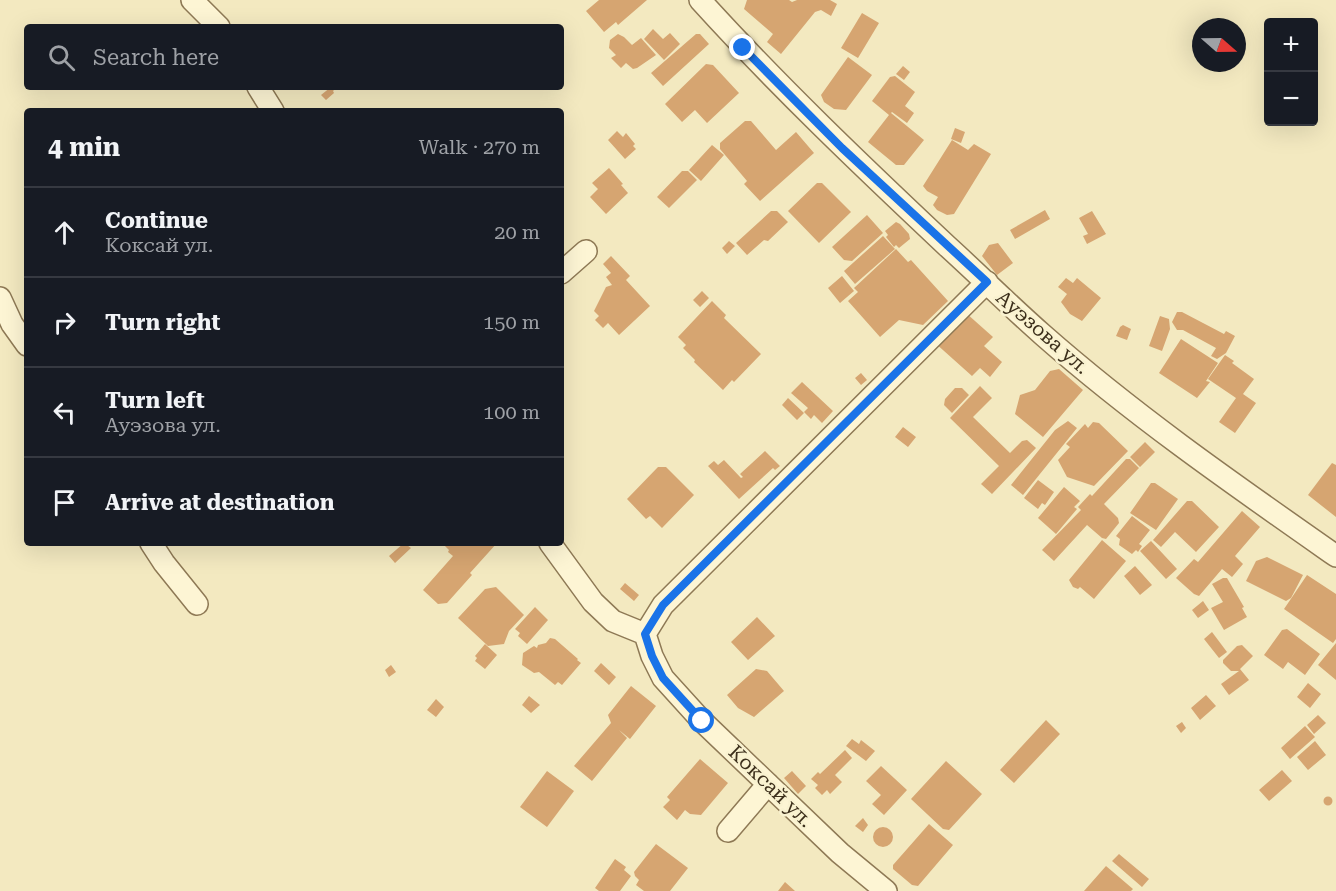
<!DOCTYPE html>
<meta charset="utf-8">
<style>
body{margin:0;font-family:"Roboto Serif",serif;background:#20242c;color:#f1f3f6}
.controls{position:absolute;right:18px;top:18px;display:grid;overflow:hidden;border-radius:6px;box-shadow:0 6px 24px #0002}
.controls button{width:54px;height:54px;display:grid;place-items:center;padding:0;border:0;border-bottom:2px solid #363941;background:#171b24;color:#f1f3f6;font:30px sans-serif}
.compass{position:absolute;left:1192px;top:18px;width:54px;height:54px;border-radius:50%;background:#171b24;box-shadow:0 6px 24px #0002;rotate:110deg}
.stop{position:absolute;width:18px;height:18px;margin:-14px;border:4px solid #1a73e8;border-radius:50%;background:#fff}
.stop.end{background:#1a73e8;border-color:#fff;box-shadow:0 2px 6px #0008}
.list{margin:0;padding:0;list-style:none}
h2{display:flex;justify-content:space-between;align-items:center;height:78px;margin:0;padding:0 24px;font-size:26px}
h2 small{font-size:20px;font-weight:400;color:#9ea1a6}
.list li{display:grid;grid-template-columns:39px 1fr auto;gap:18px;align-items:center;box-sizing:border-box;height:90px;padding:0 24px;border-top:2px solid #363941}
.list b{display:block;font-size:22px;white-space:nowrap}
.list p{margin:0;font-size:20px;white-space:nowrap;color:#9ea1a6}
.list em{font-size:20px;font-style:normal;color:#9ea1a6}
.icon{flex:none;width:33px;height:33px;fill:none;stroke:currentColor;stroke-width:2;stroke-linecap:round;stroke-linejoin:round}
.map{position:relative;flex:none;width:1336px;height:891px;overflow:hidden}
.search{position:absolute;background:#171b24;box-shadow:0 6px 24px #0002;left:24px;top:24px;width:540px;height:66px;display:flex;align-items:center;gap:15px;box-sizing:border-box;padding:0 21px;border-radius:6px;color:#9ea1a6;font-size:22px}
.panel{position:absolute;background:#171b24;box-shadow:0 6px 24px #0002;left:24px;top:108px;width:540px;height:438px;border-radius:6px}
.map>svg:first-child{display:block}
.building{fill:#d6a571}
.lines{fill:none;stroke-linecap:round;stroke-linejoin:round}
.street-casing{stroke:#8e7955;stroke-width:24}
.street{stroke:#fdf5d4;stroke-width:21}
.route{stroke:#1a73e8;stroke-width:8}
.labels{text-anchor:middle;stroke-width:5;stroke-linejoin:round;paint-order:stroke}
.street-label{font-size:20px;fill:#3c2f1b;stroke:#f9f2d0}
</style>
<div class="map">
<svg width="1336" height="891" viewBox="0 0 1336 891">
<rect width="100%" height="100%" fill="#f3e9c0"/>
<path class="building" d="M599 0H647L618 25 616 22 604 32 586 11Z
M747 0H789L792 2 797 0H830L837 4 831 16 821 10 815 12 781 54 767 42 773 34 744 9Z
M862 13 879 23 858 58 841 48Z
M653 29 663 39 670 33 680 44 664 60 644 39Z
M618 34 624 37 632 45 641 38 656 55 637 68 633 69 626 63 621 68 611 58 616 55 609 48 610 40Z
M696 34H700L709 44 663 86 651 73Z
M848 57 872 75 846 110 834 109 824 102 821 95Z
M706 64 713 65 739 93 707 123 695 110 682 122 665 104Z
M903 66 910 72 904 80 896 74Z
M895 76 915 92 905 106 914 113 907 123 892 112 891 113 924 140 904 165H896L868 142 889 115 872 101 890 77Z
M331 87 335 89 333 91 334 93 326 100 321 95Z
M745 121H751L776 150 796 132 814 153 760 201 744 184 747 181 720 149V143Z
M955 128 965 132 961 143 951 139Z
M617 131 623 137 626 133 635 144 633 146 636 149 625 159 608 140Z
M952 140 968 150 974 144 991 154 954 214 947 215 937 210 933 205 938 197 927 191 923 186Z
M712 145 724 155 701 181 689 170Z
M609 168 623 184 621 185 628 193 606 214 590 197 598 189 592 183Z
M682 171H688L697 180 669 208 657 197Z
M817 183H822L851 212 819 243 788 211Z
M1045 210 1050 219 1015 239 1010 230Z
M771 211H777L788 222 768 241 764 240 747 255 736 243Z
M1092 211 1106 234 1087 244 1083 236 1088 234 1079 218Z
M867 215 883 233 852 261 844 260 832 247Z
M896 222 900 224 909 234 910 239 899 248 896 245 894 247 886 237 888 235 885 231Z
M883 236 895 249 855 284 844 271Z
M729 241 735 246 727 254 722 248Z
M998 243 1013 263 997 275 982 256 989 245Z
M896 249 908 262 911 260 948 301 923 325 899 320 880 337 848 301 858 292 854 288Z
M611 256 630 276 626 280 650 306 619 335 608 323 603 328 595 320 599 316 594 311 606 287 612 285 606 277 611 273 603 264Z
M842 276 854 291 840 303 828 288Z
M1066 278 1073 283 1077 278 1101 298 1082 321 1070 314 1061 302 1067 294 1058 287Z
M702 291 709 298 700 307 693 300Z
M712 301 726 315 724 318 761 354 734 382 732 380 723 390 694 362 695 360 683 348 686 345 678 337Z
M1177 312H1182L1224 334 1226 331 1235 336 1226 353 1217 359 1211 356 1216 348 1183 330H1177L1172 322Z
M966 313 993 337 984 346 1002 362 990 377 980 368 972 376 934 342Z
M1160 316 1169 319 1170 329 1162 351 1149 346Z
M1123 325 1131 329 1127 340 1116 336 1120 327Z
M1181 339 1218 363 1206 381 1210 382 1197 398 1159 373Z
M1225 355 1234 361 1232 363 1254 379 1243 394 1256 403 1235 433 1219 422 1236 398 1208 379Z
M1059 369 1083 390 1043 437 1015 414 1020 395 1035 390 1050 371Z
M861 373 867 380 861 385 855 378Z
M802 382 833 411 822 423 814 415 811 419 804 412 808 408 791 393Z
M980 386 992 398 973 417 1010 453 1022 441 1027 440 1036 448 992 494 981 484 999 466 950 418Z
M955 388H962L969 395 952 413 944 405 945 399Z
M788 398 804 413 797 420 782 405Z
M1068 421 1077 428 1023 495 1011 485 1055 430Z
M1093 422 1099 423 1128 451 1094 486 1067 477 1058 460 1070 447 1066 444 1085 424 1088 428Z
M903 427 916 437 908 447 895 437Z
M1145 442 1155 452 1140 467 1130 457Z
M765 451 780 466 775 470 773 468 739 499 708 466 714 461 718 465 724 460 741 478 743 477 740 474Z
M1126 459H1130L1139 468 1104 504 1118 518 1119 523 1106 539 1102 538 1087 525 1054 561 1042 550 1081 510 1078 507 1090 494 1092 496Z
M1332 463 1336 465V517L1308 495Z
M658 467H666L694 495 662 528 650 516 646 519 627 499Z
M1038 480 1054 492 1045 505 1042 503 1038 509 1024 498Z
M1151 483H1155L1178 499 1156 530 1130 513Z
M1064 487 1080 501 1074 507 1077 509 1056 534 1038 518Z
M1187 501H1192L1219 527 1196 552 1175 532 1161 547 1153 540Z
M1242 511 1260 527 1235 556 1243 564 1232 577 1222 569 1199 596 1194 594 1176 578 1194 559 1198 562Z
M1132 516 1150 530 1139 544 1142 546 1138 552 1136 550 1132 554 1119 545 1120 539 1116 536Z
M1102 540 1126 561 1094 599 1080 587 1078 589 1073 587 1069 580Z
M1151 541 1177 569 1166 579 1140 551Z
M404 543 411 548 395 563 389 556Z
M442 543H497L470 573 472 575 447 603 438 604 423 590 453 556 448 552 449 550Z
M1267 557 1303 575 1291 598 1286 601 1246 581 1256 561Z
M1135 566 1152 585 1140 595 1124 576Z
M1307 575 1336 594V639L1333 643 1284 609Z
M1223 578H1227L1244 607 1242 608 1247 617 1224 630 1211 608 1223 602 1212 584Z
M625 583 639 595 634 601 620 589Z
M496 587 524 615 509 631 504 644 488 646 458 618 485 589Z
M1203 601 1209 610 1198 618 1192 610Z
M535 607 548 620 527 644 518 636 520 633 515 629Z
M757 617 775 636 748 660 731 642Z
M1287 629 1320 654 1305 675 1288 662 1283 669 1264 655 1282 630Z
M1212 632 1227 652 1219 658 1204 639Z
M550 638 555 639 578 659 577 660 581 663 562 685 558 682 555 685 539 672 534 673 522 665 523 653 534 646 537 648 538 645 546 643Z
M1336 643V680L1318 665Z
M485 644 497 655 485 669 475 661 477 658 475 656Z
M1242 645 1253 656 1240 669 1249 680 1229 695 1221 684 1239 671H1231L1223 663V660L1237 646Z
M601 663 616 677 609 685 594 671Z
M391 665 396 672 389 677 385 670Z
M756 669 767 671 784 691 754 717 738 708 727 695Z
M1308 683 1321 694 1310 708 1297 697Z
M631 686 656 706 630 739 619 730 627 738 592 781 574 766 611 723 608 715Z
M1206 695 1216 706 1200 720 1191 708Z
M529 696 540 705 531 713 522 705Z
M436 699 444 707 436 717 427 710Z
M1318 715 1326 723 1314 734 1307 725Z
M1046 720 1060 734 1014 783 1000 770Z
M1182 722 1186 728 1181 733 1176 726Z
M1305 726 1315 737 1290 759 1281 748Z
M852 739 859 744 861 740 875 751 866 761 846 746Z
M1315 741 1326 755 1308 770 1297 757Z
M845 750 852 758 835 775 842 782 830 794 827 790 822 795 815 788 818 785 811 779 818 772 820 774Z
M700 759 728 783 701 815 690 814 685 810 677 820 663 807 670 800 667 797Z
M946 761 982 794 949 830 943 829 911 799Z
M881 766 907 790 884 815 872 804 881 795 866 781Z
M1282 770 1292 781 1269 801 1259 790Z
M547 771 574 791 547 827 520 807Z
M792 771 806 786 798 794 784 778Z
M1323.5 801a4.5 4.5 0 1 1 9 0a4.5 4.5 0 1 1-9 0Z
M863 818 868 825 863 832 855 826Z
M929 824 953 845 918 886 912 885 893 869V865Z
M873 837a10 10 0 1 1 20 0a10 10 0 1 1-20 0Z
M656 844 688 868 670 891H644L636 885 639 880 635 876 634 872Z
M1119 854 1149 879 1142 887 1112 861Z
M615 859 626 867 624 870 631 876 620 891H599L595 888Z
M1106 866 1133 889 1131 891H1084Z
M785 882 795 891H778Z"/>
<g class="lines">
<g class="street-casing">
<path id="street" d="M192 0 219 27
M700 0C778 86 862 166 947 246 979 275 1010 306 1043 335 1135 416 1236 486 1336 556
M258 87 273 111
M561 273 586 251
M0 298 12 324 27 345
M151 543 164 563 197 604
M550 543 593 602 613 621 645 634
M645 634 663 605 987 282
M645 634 652 656 663 678 702 721 840 853 886 891
M728 831 768 784"/>
</g>
<use href="#street" class="street"/>
</g>
<g class="lines">
<path class="route" d="M702 721 663 678 652 656 645 634 663 605 987 282 842 148 743 48"/>
</g>
<g class="labels">
<g class="street-label">
<text transform="translate(1043 332) rotate(41)" y="7">Ауэзова ул.</text>
<text transform="translate(771 786) rotate(44)" y="7">Коксай ул.</text>
</g>
</g>
</svg>
<div class="controls">
<button>+</button>
<button>−</button>
</div>
<svg class="compass" viewBox="-18 -18 36 36"><path d="M0-13l5 13h-10z" fill="#e53935"/><path d="M0 13l5-13h-10z" fill="#9ea1a6"/></svg>
<div class="stop" style="left:702px;top:721px"></div>
<div class="stop end" style="left:743px;top:48px"></div>
<div class="search"><svg class="icon" aria-label="search" viewBox="0 0 24 24"><circle cx="10" cy="10" r="6"/><path d="M15 15l6 6"/></svg>Search here</div>
<section class="panel">
<h2>4 min<small>Walk · 270 m</small></h2>
<ul class="list">
<li><svg class="icon" aria-label="ahead" viewBox="0 0 24 24"><path d="M12 20V5M6 11l6-6 6 6"/></svg><div><b>Continue</b><p>Коксай ул.</p></div><em>20 m</em></li>
<li><svg class="icon" aria-label="right" viewBox="0 0 24 24"><path d="M7 20v-9h11M14 6l5 5-5 5"/></svg><div><b>Turn right</b></div><em>150 m</em></li>
<li><svg class="icon" aria-label="left" viewBox="0 0 24 24"><path d="M17 20v-9H6M10 6l-5 5 5 5"/></svg><div><b>Turn left</b><p>Ауэзова ул.</p></div><em>100 m</em></li>
<li><svg class="icon" aria-label="arrive" viewBox="0 0 24 24"><path d="M6 21V4h12l-3 4 3 4H6"/></svg><div><b>Arrive at destination</b></div></li>
</ul>
</section>
</div>
